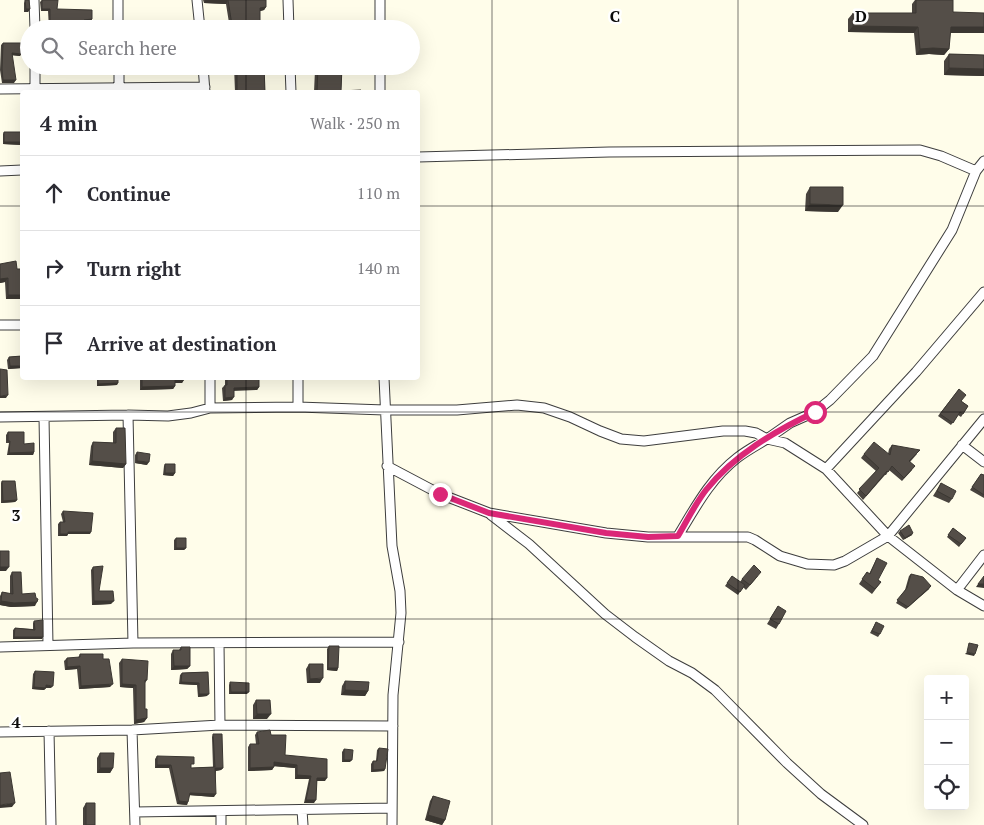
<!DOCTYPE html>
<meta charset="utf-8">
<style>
body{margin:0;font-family:"PT Serif",serif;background:#f2f2f3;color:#2b2b33}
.controls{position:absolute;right:15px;bottom:15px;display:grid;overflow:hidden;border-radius:5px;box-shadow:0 5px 20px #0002}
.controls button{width:45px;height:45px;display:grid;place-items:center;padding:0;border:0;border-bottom:1px solid #e1e1e2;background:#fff;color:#2b2b33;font:25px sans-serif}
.stop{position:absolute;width:15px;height:15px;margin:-11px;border:4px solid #db2777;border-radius:50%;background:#fff}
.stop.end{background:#db2777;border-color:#fff;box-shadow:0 1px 5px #0008}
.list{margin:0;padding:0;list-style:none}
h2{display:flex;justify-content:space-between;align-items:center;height:65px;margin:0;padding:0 20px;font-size:21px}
h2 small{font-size:16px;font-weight:400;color:#7c7c81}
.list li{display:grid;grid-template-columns:32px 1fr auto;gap:15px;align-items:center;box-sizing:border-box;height:75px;padding:0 20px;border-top:1px solid #e1e1e2}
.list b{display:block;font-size:19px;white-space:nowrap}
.list em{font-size:16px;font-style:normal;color:#7c7c81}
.icon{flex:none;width:28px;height:28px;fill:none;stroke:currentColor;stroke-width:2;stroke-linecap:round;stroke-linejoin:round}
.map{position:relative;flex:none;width:984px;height:825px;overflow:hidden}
.search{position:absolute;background:#fff;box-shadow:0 5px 20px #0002;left:20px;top:20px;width:400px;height:55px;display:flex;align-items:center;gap:12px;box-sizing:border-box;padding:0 18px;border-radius:28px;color:#7c7c81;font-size:19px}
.panel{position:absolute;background:#fff;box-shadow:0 5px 20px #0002;left:20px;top:90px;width:400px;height:290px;border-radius:5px}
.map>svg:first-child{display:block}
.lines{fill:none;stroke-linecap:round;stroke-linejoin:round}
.minor-casing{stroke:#3e3e3e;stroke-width:11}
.minor{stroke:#fff;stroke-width:9}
.wall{fill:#48433e}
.shaded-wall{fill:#3b3732}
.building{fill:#544e48;stroke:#3b3732}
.route{stroke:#db2777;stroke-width:6}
.grid{fill:none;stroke:#0b0b0b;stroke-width:1;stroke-opacity:0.55}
.grid-label{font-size:16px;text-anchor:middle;font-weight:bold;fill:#0b0b0b;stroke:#fff;stroke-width:5;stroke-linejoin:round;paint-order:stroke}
</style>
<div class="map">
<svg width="984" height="825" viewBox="0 0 984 825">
<rect width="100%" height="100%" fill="#fffdea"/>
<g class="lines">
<g class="minor-casing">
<path id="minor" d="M34 0 35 29
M118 0V29
M197 0 200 29
M288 0 289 29
M380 0V29
M35 66V89
M119 66V88
M203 66 205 92
M290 66 291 92
M380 66V92
M0 89 205 87
M418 157 609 152 920 150 941 156 976 171
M0 171 22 170
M984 292 916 372 826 469 888 536 957 590 984 606
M0 325H22
M298 378V407
M384 378 392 546 400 591 401 613 393 695 392 825
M210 408V378
M128 415 133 643
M0 417 128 415 168 416 191 413 210 408 298 407 385 410H457L517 405 544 408 570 417 600 431 621 439 644 441 723 431H745L756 433 767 439 790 423 815 412 830 400 873 356 952 230 976 171 984 161
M44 417 48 645
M962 445 984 462
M387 466 440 494 489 513 606 533 648 537H748L755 540 780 556 807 564 834 565 845 561 888 536 984 419
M491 515 529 544 605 614 635 637 669 661 692 673 715 690 787 763 821 794 863 825
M678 536C695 508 710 479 737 458 746 451 757 445 767 439L785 443 826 469
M957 590 984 555
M219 643 220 725
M0 647 133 643 399 642
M132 730 135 825
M49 731 51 825
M0 732 132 730 220 725 393 726
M302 810 303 825
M135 812 392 808
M221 812V825"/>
</g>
<use href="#minor" class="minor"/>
</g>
<path class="wall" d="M25 0 30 9 28 12H24V3Z
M42 0 57 9 92 19 91 21 84 22V29H49L48 11H41L40 2Z
M203 0H266V7L264 10 260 11V22L258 26 230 29 226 4 204 3Z
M915 0H953V12L984 33H950L949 49 944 55 929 54 916 55 914 33 848 32V19L853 13H912V4Z
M27 33 29 44H26L25 35Z
M3 43 21 54 20 56 12 55 14 83H2L0 70 1 45Z
M949 54 984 55V76L944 75V61Z
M234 66H264L265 92H235Z
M308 66H342L341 91 361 92H314L315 70H308Z
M22 123V145L3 144V134L4 132H22Z
M810 187 838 212 805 211 806 194Z
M22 206V226H20V209Z
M0 264 17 269 22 299H6L5 282 0 283Z
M22 356V368L8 369 7 360 9 357Z
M97 378H118L117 385 97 386Z
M140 378H184L182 383H175V386L173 389 140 390Z
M225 378H259V387L257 390H234L232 400 223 401 222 388 225 385Z
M959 389 961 401 968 406 961 417 958 415 951 425 938 416Z
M116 428 126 464 123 468 89 465 91 446 93 442 113 443V432Z
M8 432 24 444 34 452 33 455H7L9 443H6V435Z
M892 445 917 454 910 462 912 470 902 481 889 470 886 475H885L863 500 857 493 876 471 861 458 864 454H888L889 449Z
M137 452 147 465 135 463V455Z
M165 464 175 473 173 476 163 475 164 466Z
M981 474 984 475V498L970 490Z
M2 481 17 500 15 502 1 503V483Z
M941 483 952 499 949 503 933 496Z
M63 511 90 534H68L67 536H58V524L60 522H63L61 514Z
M953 528 966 538 959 547 947 537Z
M900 531 912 535 903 540 898 533Z
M176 538 186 548 184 550H174V540Z
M877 558 878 580 881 582 872 594 859 584 867 572 869 574Z
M93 567 99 591 111 604 92 605 91 570Z
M12 572 22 594 35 606 11 607 0 605V596L2 592 10 594V576Z
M911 574 929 589 906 609 896 603 905 590 909 576Z
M732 576 740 582 742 579 758 576 746 590 743 587 738 595 725 586Z
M778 606 779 624 776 629 767 624Z
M34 621 42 639H13V630L15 628 33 629V623Z
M876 622 880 634 878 637 870 633Z
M329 646 338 668 337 671 327 670V649Z
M181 647 190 666 187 669 171 670V654L173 650H179Z
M80 654 103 659 110 687 79 689 77 669 65 670 64 661 67 658H78Z
M122 659 147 680 145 683V709L147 718 144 722 134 724 133 688 120 687 119 663Z
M309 664 320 683H307L306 669Z
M35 671 51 688H46L44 690 32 689 33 674Z
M208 672 207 696 198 697 197 685 179 684 180 675 182 673Z
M345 681 368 691 365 696 341 695 342 686Z
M230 682 247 694H229V685Z
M256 700 267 719H253V705Z
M257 732 271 735 285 755 325 781H317L314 803H304L309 779H295V768L274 766 272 770 248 771V747L250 744H256L255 735Z
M213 734 223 768 221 770 216 771 214 797 189 795 187 805 177 804 169 768H155V759L157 756 191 767V768L213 767 212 737Z
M379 748 385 769 384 771 371 772V764L373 761H376L377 750Z
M344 749 350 762H342V752Z
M100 753 113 768 110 773H97V758Z
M433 796 445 820 442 825 425 820 430 801Z
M86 803 95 825H83V808Z"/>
<path class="shaded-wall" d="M205 0H228L226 4 204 3Z
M266 7 264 10 257 12 260 8Z
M26 9H30L28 12H24Z
M42 9H50L48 11H41Z
M92 19 91 21 82 22 84 20Z
M260 22 258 26 230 29 232 25Z
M853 26 918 27 914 33 848 32Z
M951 27H984V33H947Z
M933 48 949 49 944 55 929 54 916 55 920 49Z
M12 53 21 54 20 56 10 55Z
M311 66H317L315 70H308Z
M949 68 984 69V76L944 75Z
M280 69H286L284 71 278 72Z
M3 80H16L14 83H2Z
M4 142H22V145L3 144Z
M810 204 843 205 838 212 805 211Z
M8 278 5 282 0 283V279Z
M8 295H22V299H6Z
M10 366H22V368L8 369Z
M175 380H184L182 383H173Z
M118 383 117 385 97 386 98 384Z
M175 386 173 389 140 390 142 387Z
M259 387 257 390 232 391 234 388Z
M8 395 6 398H0V396Z
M234 397 232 400 223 401 225 398Z
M34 452 33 455H7L9 453Z
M92 461 126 464 123 468 89 465Z
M137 461 149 462 147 465 135 463Z
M165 473H175L173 476 163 475Z
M17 500 15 502 1 503 3 501Z
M68 532H91L90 534H68L67 536H58L60 534Z
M913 533 912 535 903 540 905 538Z
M176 548H186L184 550H174Z
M0 567H9L6 571H0Z
M978 584H984V588L976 587Z
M931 586 929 589 906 609 908 607Z
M1 601 37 602 35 606 11 607 0 605V602Z
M94 601H114L111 604 92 605Z
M14 637H43L42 639H13Z
M967 652 975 654 974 656 965 654Z
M80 666 77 669 65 670 67 667Z
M174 666H190L187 669 171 670Z
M328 668H338L337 671 327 670Z
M323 678 320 683H307L310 679Z
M181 682 199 683 197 685 179 684Z
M113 684 110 687 79 689 81 686Z
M122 684 136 685 133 688 120 687Z
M46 685 53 686 51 688 44 687Z
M34 687 46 688 44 690 32 689Z
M345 690 368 691 365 696 341 695Z
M231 692H249L247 694H229Z
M199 694H209L207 696 198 697Z
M257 714H271L267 719H253Z
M147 718 144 722 134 724 136 720Z
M344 760H352L350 762H342Z
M274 762 297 765 295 768 272 766Z
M157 765H171L169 768H155Z
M274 767 272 770 248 771 250 768Z
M100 768H113L110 773H97Z
M215 768H223L221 770 214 771Z
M385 769 384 771 371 772 373 770Z
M297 775 311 776 309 779H295Z
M317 778H327L325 781H315Z
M190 793 216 794 214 797 188 795Z
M306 800H316L314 803H304Z
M179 801 188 802 187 805 177 804Z
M15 803 12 807 0 808V805Z
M428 815 445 820 442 825 425 820Z"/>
<path class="building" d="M25 0H29L30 9H26Z
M42 0H58L57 9 92 10V19L84 20V29H50V9H42Z
M228 0H266V7L260 8V22L232 25Z
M916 0H953V12L984 13V27H951L949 49 933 48 920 49 918 27 853 26V13H916Z
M27 33H29V41L27 42Z
M3 43H22L21 54 12 53 16 80H3L2 69Z
M949 54 984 55V69L949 68Z
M237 66H264L265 92H237Z
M280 66H286V69H280Z
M318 66H342L341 91 361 90V92H317Z
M4 132H22V142H4Z
M810 187H843V205L810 204Z
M16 261 17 269H22V295H8V278L0 279V264Z
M22 356V366H10L9 357Z
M0 369 7 370 8 395 0 396Z
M98 378H118V383L98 384Z
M142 378H184V380H175V386L142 387Z
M227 378H259V387L234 388V397L225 398V385H227Z
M959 389 966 395 961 401 968 406 963 414 960 412 953 423 940 414Z
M116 428H125L126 464 92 461 93 442 116 443Z
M8 432H24V444L34 443V452L9 453 10 441H8Z
M874 442 890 455 892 445 920 450 909 461 915 466 904 478 892 466 888 472 887 471 866 496 859 489 879 468 864 454Z
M137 452 150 454 149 462 137 461Z
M165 464H175V473H165Z
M981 474 984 475V495L972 487Z
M2 481H15L17 500 3 501Z
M941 483 956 491 952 499 937 491Z
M63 511 93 513 91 532H68V534H60V522H65Z
M909 525 913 533 905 538 900 531Z
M953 528 966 538 961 544 948 535Z
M176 538H186V548H176Z
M0 551H9V567H0Z
M877 558 887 563 878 580 881 582 875 589 862 579 867 572 870 574Z
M754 565 761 572 750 585 742 579Z
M103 566 99 591H113L114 601H94L93 567Z
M12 572H21L22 594 35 593 36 598 38 599 37 602 14 603 1 601 2 592 13 594Z
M911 574 923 577 931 586 908 607 897 600 907 588Z
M732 576 745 585 740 592 727 583Z
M984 576V584H978Z
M778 606 786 611 779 624 770 619Z
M43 620V637H14L15 628 35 630 34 621Z
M876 622 884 626 880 634 872 631Z
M969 643 978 645 975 654 967 652Z
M329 646H339L338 668H328Z
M181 647H190V666H174L173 650H181Z
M80 654H103V659H109L113 684 81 686 80 666 67 667V658L80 657Z
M122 659 148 661 147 680H145V709H147V718L136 720V685L122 684Z
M309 664H323V678L310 679Z
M35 671 54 672 53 686 46 685V688L34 687Z
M208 672 209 694H199V683L181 682 182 673Z
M345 681 369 682 368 691 345 690Z
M230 682 249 683V692H231Z
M256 700H270L271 714H257Z
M270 730 271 735H286L285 755 327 759V778H317L316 800H306L311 776 297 775V765L274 762V767L250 768V744H259L257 732Z
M213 734H222L223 768H215L216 794 190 793 188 802 179 801 171 765H157V756L194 757V764H191V768L215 767Z
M379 748 388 749 385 769 373 770V761H377Z
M344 749 353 750 352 760H344Z
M100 753H114L113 768H100Z
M10 772 15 803 0 805V773Z
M433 796 450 801 445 820 428 815Z
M86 803H95V825H86Z"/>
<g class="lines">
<path class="route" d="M440 494 489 513 606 533 648 537 678 536C687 521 695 504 706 490 734 455 775 431 815 412"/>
</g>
<path class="grid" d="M246 0V29M492 0V825M738 0V825M246 66V92M0 206H22M418 206H984M246 378V825M0 412H984M0 619H984"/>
<g class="grid-label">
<text x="615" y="22">C</text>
<text x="861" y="22">D</text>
<text x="16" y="521">3</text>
<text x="16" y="728">4</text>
</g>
</svg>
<div class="controls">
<button>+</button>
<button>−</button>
<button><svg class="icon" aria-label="locate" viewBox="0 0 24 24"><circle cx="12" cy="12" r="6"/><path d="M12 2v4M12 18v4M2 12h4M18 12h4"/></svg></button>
</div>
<div class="stop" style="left:815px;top:412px"></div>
<div class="stop end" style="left:440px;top:494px"></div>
<div class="search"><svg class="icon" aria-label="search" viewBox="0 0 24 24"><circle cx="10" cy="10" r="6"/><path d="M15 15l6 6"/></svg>Search here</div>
<section class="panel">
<h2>4 min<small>Walk · 250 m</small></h2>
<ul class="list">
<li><svg class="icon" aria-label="ahead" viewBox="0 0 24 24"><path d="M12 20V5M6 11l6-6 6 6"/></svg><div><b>Continue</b></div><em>110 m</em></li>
<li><svg class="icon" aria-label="right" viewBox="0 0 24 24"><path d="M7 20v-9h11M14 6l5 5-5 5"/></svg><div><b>Turn right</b></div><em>140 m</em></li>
<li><svg class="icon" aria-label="arrive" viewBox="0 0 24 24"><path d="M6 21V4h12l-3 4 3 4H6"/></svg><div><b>Arrive at destination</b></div></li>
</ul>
</section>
</div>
